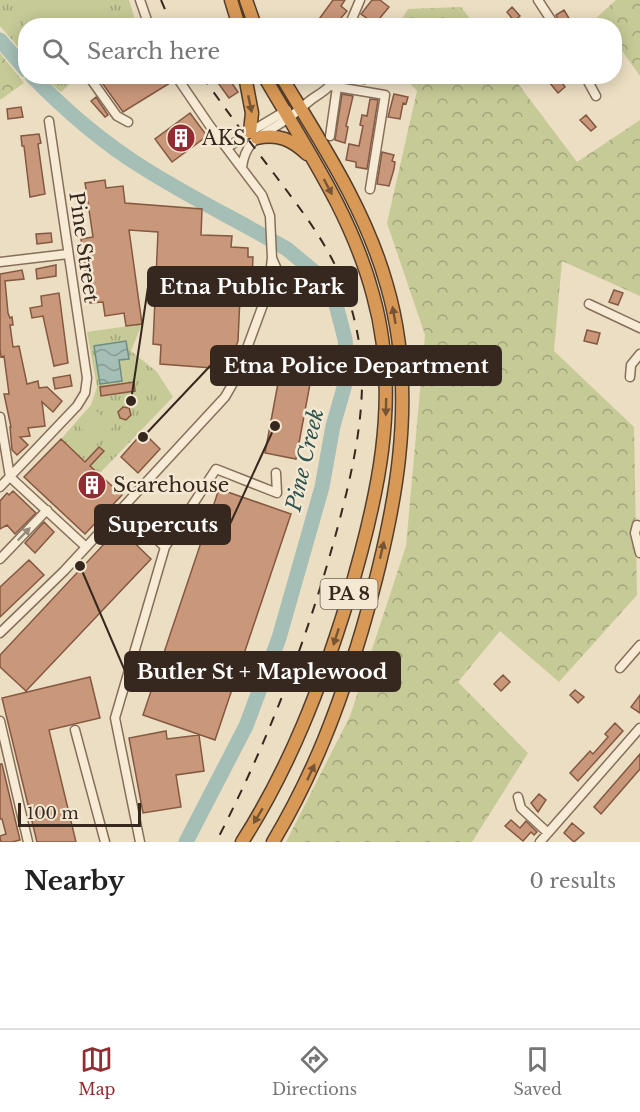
<!DOCTYPE html>
<style>
body{margin:0;font-family:"Libre Baskerville",serif;background:#f6f6f6;color:#222}
.scale{position:absolute;left:18px;bottom:15px;width:123px;box-sizing:border-box;padding-left:6px;border:3px solid #36281e;border-top:0;font-size:16px;line-height:21px;white-space:nowrap;color:#36281e;-webkit-text-stroke:4px #f4e8d2;paint-order:stroke}
.list{margin:0;padding:0;list-style:none}
h2{display:flex;justify-content:space-between;align-items:center;height:78px;margin:0;padding:0 24px;font-size:26px}
h2 small{font-size:20px;font-weight:400;color:#767676}
.icon{flex:none;width:33px;height:33px;fill:none;stroke:currentColor;stroke-width:2;stroke-linecap:round;stroke-linejoin:round}
.map{position:relative;flex:none;width:640px;height:842px;overflow:hidden}
.search{position:absolute;background:#fff;box-shadow:0 3px 15px #0003;left:18px;right:18px;top:18px;height:66px;display:flex;align-items:center;gap:15px;box-sizing:border-box;padding:0 21px;border-radius:24px;color:#767676;font-size:22px}
.sheet{height:186px;background:#fff}
nav{display:flex;justify-content:space-around;align-items:center;box-sizing:border-box;height:84px;border-top:2px solid #e0e0e0;background:#fff;font-size:16px;color:#767676}
nav a{display:grid;justify-items:center;gap:3px}
nav .on{color:#922c32}
.map>svg:first-child{display:block}
.forest{fill:url(#forest-crowns)}
.park{fill:url(#park-tufts)}
.pitch{fill:#c6ca97}
.water{fill:url(#water-waves);stroke:#6c8d83;stroke-width:1.5}
.lines{fill:none;stroke-linecap:round;stroke-linejoin:round}
.river{stroke:#a5bfb6;stroke-width:15}
.building{fill:#c9977a;stroke:#845841;stroke-width:1.5}
.minor-casing{stroke:#866f5a;stroke-width:11}
.highway-casing{stroke:#533e2e;stroke-width:15}
.minor{stroke:#f7ebd5;stroke-width:8}
.highway{stroke:#d99956;stroke-width:12}
.rail{stroke:#36281e;stroke-width:2;stroke-dasharray:10 10;stroke-linecap:butt}
.oneway{fill:#775534}
.oneway2{fill:#968a7a}
.labels{text-anchor:middle;stroke-width:5;stroke-linejoin:round;paint-order:stroke}
.shield{fill:#f4e8d2;stroke:#6f6254;stroke-width:1.5}
.shield-label{font-size:18px;font-weight:bold;fill:#36281e}
.poi-label{font-size:20px;fill:#36281e;stroke:#f4e8d2;text-anchor:start}
.street-label{font-size:20px;fill:#36281e;stroke:#f4e8d2}
.water-label{font-size:21px;font-style:italic;fill:#2e5551;stroke:#f4e8d2}
.leader{fill:none;stroke:#36281e;stroke-width:2}
.callout-dot{fill:#36281e;stroke:#f4e8d2;stroke-width:2}
.callout{fill:#36281e;stroke:#36281e;stroke-width:2}
.callout-label{font-size:21px;text-anchor:middle;font-weight:bold;fill:#fff}
</style>
<div class="map">
<svg width="640" height="842" viewBox="0 0 640 842">
<defs>
<pattern id="forest-crowns" width="20" height="18" patternUnits="userSpaceOnUse" patternTransform="scale(1.5)"><rect width="20" height="18" fill="#c6ca97"/><path d="M2 6a3 3 0 1 1 6 0M12 15a3 3 0 1 1 6 0" fill="none" stroke="#a2a47b"/></pattern>
<pattern id="park-tufts" width="24" height="20" patternUnits="userSpaceOnUse" patternTransform="scale(1.5)"><rect width="24" height="20" fill="#c6ca97"/><path d="M3 7l-1-3M5 7V3M7 7l1-3M15 17l-1-3M17 17v-4M19 17l1-3" fill="none" stroke="#a2a47b"/></pattern>
<pattern id="water-waves" width="16" height="10" patternUnits="userSpaceOnUse" patternTransform="scale(1.5)"><rect width="16" height="10" fill="#a5bfb6"/><path d="M0 5q4-4 8 0t8 0" fill="none" stroke="#879b93"/></pattern>
</defs>
<rect width="100%" height="100%" fill="#ecdec3"/>
<path class="forest" d="M616 0H640V76L615 41 614 26 603 25 597 17Z
M461 7 475 25H398L408 9Z
M0 53 24 83 0 100Z
M404 77H513L577 162 640 120V296L562 261 554 351 634 427 637 595 559 682 500 631 458 682 528 753 472 842H286L350 716 406 546 425 335 387 223 417 91Z"/>
<path class="park" d="M0 0H129L134 16 132 25 26 26 25 55 0 26Z
M43 77H78L61 92Z
M142 324 131 351 157 372 173 397 99 474 61 439 91 405 97 387 87 332Z"/>
<path class="pitch" d="M25 0H91L105 12 115 25 25 26 12 8Z
M93 408 102 416 85 432 77 424Z
M104 416 113 424V427L92 449H88L80 440Z"/>
<path class="water" d="M126 341 129 359 119 360 122 381 100 384 94 346Z"/>
<g class="lines">
<path class="river" d="M0 40 26 70
M32 76C65 110 102 142 142 167 189 197 239 221 287 249L317 274 327 287 335 301 345 339 347 361 345 384 333 426 322 487 279 638 246 726 186 842"/>
</g>
<path class="building" d="M333 0H345L341 6 347 11 341 18 343 19 338 26H314Z
M372 0H380L389 7 375 24 361 14Z
M512 7 520 16 514 21 507 12Z
M564 10 570 20 561 25 556 15Z
M106 76H165L170 83 123 112 100 80Z
M213 76H227L238 92 229 98Z
M343 76H367L365 84 343 80Z
M544 76H557L565 87 558 93Z
M342 94 353 96 346 126 348 127 345 143 335 140Z
M394 94 408 97 406 104 403 103 400 119 388 117Z
M96 97 108 115 105 117 91 101Z
M370 99 378 100 367 169 356 167V162L346 160 349 144 359 146 363 126 360 125 362 115 367 116Z
M21 107 23 117 8 119 7 109Z
M190 113 207 136 172 162 155 139Z
M586 115 596 127 591 131 580 120Z
M39 134 41 143 38 144 45 194 30 197 24 146H22L21 136Z
M382 152 394 155 392 161 395 162 394 169 389 186 377 184Z
M105 180 106 188 123 186 125 203 202 209 201 235 232 236 231 247 248 248V257H253L251 299 240 298 238 341 231 359 225 361V369L160 364 161 345 153 344 158 232 129 230 142 324 126 326 124 313 105 316 103 302 90 303 81 239 93 237 85 183Z
M51 233 52 242 37 244 36 234Z
M56 265V276L37 279 36 269Z
M22 270 24 279 5 281 8 313 10 318 12 317 13 325H10L13 347 19 346 27 384 38 381 39 388 47 387 62 401 53 412 42 402 45 426 28 428 30 436 20 437 28 445 17 455 12 450 10 427H11L4 394H9L4 356 1 357 0 349V274Z
M614 290 623 293 618 305 609 302Z
M59 293 68 363 54 366 43 316 32 318 30 308 42 306 41 296Z
M587 330 600 333 597 344 584 341Z
M284 351 315 357 296 459 265 453Z
M70 375 72 386 55 389 53 378Z
M134 382 135 391 101 396 100 387Z
M123 407 129 408 131 415 126 420 120 418 118 412Z
M143 432 160 449 138 473 121 457Z
M61 439 85 462 99 447 104 451 90 466 122 495 85 534 24 477Z
M219 489 291 514 215 740 143 715Z
M13 491 36 513 15 534 7 525 0 529V501L7 493 9 495Z
M44 522 54 532 35 553 25 543Z
M119 528 151 559 26 691 0 667V655Z
M29 560 44 575 0 617V587Z
M503 675 510 682 501 691 494 684Z
M90 677 100 718 49 730 76 842H37L2 698Z
M575 690 584 697 578 703 570 695Z
M640 695V713L631 707Z
M615 723 623 731 578 781 570 773 590 751 593 754 608 737 605 734Z
M166 731 167 739 199 735 204 771 176 775 181 807 143 813 129 738Z
M640 754V769L601 814 594 807Z
M0 764H2L20 840 12 842H1L0 838V836L6 834 2 819H0Z
M539 794 546 800 538 812 531 803Z
M511 820 520 828 526 821 537 832 534 835 531 832 523 841 505 826Z
M572 823 584 833 574 842 564 833Z"/>
<g class="lines">
<g class="minor-casing">
<path id="minor" d="M140 0 149 26
M538 0 555 26
M349 26 360 0
M585 76 596 96
M90 78 117 116 128 122
M331 86 385 95 370 189
M330 136 337 87
M227 148 250 132 287 110
M242 167C246 137 265 135 287 119 296 113 304 105 312 99 322 92 331 88 335 76
M272 258 279 274 296 287
M0 262 68 254
M268 291 283 287H296
M589 304 640 328
M630 377 631 365 640 354
M0 417 10 477 86 547
M0 487 77 406 85 393 87 378 49 121
M122 508 165 547 115 718 140 842
M637 525 635 533 640 553
M165 547 216 469 277 493 276 473
M0 559 47 510
M0 633 64 571 225 397 236 378 268 291 272 258 270 216 262 195 210 126 176 76
M620 668 640 645
M0 721 28 842
M75 730 105 842
M518 797 521 808 548 833
M540 842 640 728"/>
</g>
<g class="highway-casing">
<path id="highway" d="M231 0 239 26
M246 0 255 26
M245 76 252 113 250 132
M257 138C278 133 292 140 307 154
M242 842C290 767 321 686 347 602 377 502 402 398 373 295 352 215 305 147 264 76
M273 842C314 773 339 707 362 630 394 520 420 399 387 286 366 210 322 144 281 76"/>
</g>
<use href="#minor" class="minor"/>
<use href="#highway" class="highway"/>
<path class="rail" d="M161 0 172 26
M202 76C226 110 250 142 275 175 299 207 325 240 341 278 353 308 361 341 362 374 363 425 351 477 338 526 309 635 268 742 216 842"/>
</g>
<defs><path id="oneway-solid" d="M-6-.8H1V-3.2L6.5 0L1 3.2V.8H-6Z" transform="scale(1.5)"/></defs>
<g class="oneway">
<use href="#oneway-solid" transform="translate(250 104) rotate(78)"/>
<use href="#oneway-solid" transform="translate(328 187) rotate(62)"/>
<use href="#oneway-solid" transform="translate(394 315) rotate(-100)"/>
<use href="#oneway-solid" transform="translate(386 407) rotate(91)"/>
<use href="#oneway-solid" transform="translate(382 550) rotate(-77)"/>
<use href="#oneway-solid" transform="translate(336 637) rotate(108)"/>
<use href="#oneway-solid" transform="translate(311 772) rotate(-65)"/>
<use href="#oneway-solid" transform="translate(258 816) rotate(121)"/>
</g>
<use class="oneway2" href="#oneway-solid" transform="translate(24 534) rotate(-46)"/>
<defs>
<g id="building-disc" transform="scale(1.5)"><circle r="9.5" fill="#922c32" stroke="#f4e8d2"/><path d="M-4-6H4V6H1V3H-1V6H-4ZM-2.5-4.3h1.7v1.8h-1.7ZM.8-4.3h1.7v1.8H.8ZM-2.5-1h1.7V.8h-1.7ZM.8-1h1.7V.8H.8Z" fill="#fff"/></g>
</defs>
<g fill-rule="evenodd">
<use href="#building-disc" x="181" y="138"/>
<use href="#building-disc" x="92" y="485"/>
</g>
<g class="labels">
<rect class="shield" x="320.5" y="579" width="57" height="30" rx="4.5"/>
<g class="shield-label">
<text x="349" y="600">PA 8</text>
</g>
<g class="poi-label">
<text x="202" y="145">AKS</text>
<text x="113" y="492">Scarehouse</text>
</g>
<g class="street-label">
<text transform="translate(84 247) rotate(82)" y="7">Pine Street</text>
</g>
<g class="water-label">
<text transform="translate(305 460) rotate(-77)" y="7">Pine Creek</text>
</g>
</g>
<path class="leader" d="M131 401L148 287M143 437L211 365M275 426L230 524M80 566L125 671"/>
<g class="callout-dot">
<circle cx="131" cy="401" r="6"/>
<circle cx="143" cy="437" r="6"/>
<circle cx="275" cy="426" r="6"/>
<circle cx="80" cy="566" r="6"/>
</g>
<g class="callout">
<rect x="148" y="267" width="209" height="39" rx="6"/>
<rect x="211" y="346" width="290" height="39" rx="6"/>
<rect x="95" y="505" width="135" height="39" rx="6"/>
<rect x="125" y="652" width="275" height="39" rx="6"/>
</g>
<g class="callout-label">
<text x="252" y="294">Etna Public Park</text>
<text x="356" y="373">Etna Police Department</text>
<text x="163" y="532">Supercuts</text>
<text x="262" y="679">Butler St + Maplewood</text>
</g>
</svg>
<div class="scale">100 m</div>
<div class="search"><svg class="icon" aria-label="search" viewBox="0 0 24 24"><circle cx="10" cy="10" r="6"/><path d="M15 15l6 6"/></svg>Search here</div>
</div>
<section class="sheet">
<h2>Nearby<small>0 results</small></h2>
<ul class="list">
</ul>
</section>
<nav>
<a class="on"><svg class="icon" aria-label="map" viewBox="0 0 24 24"><path d="M3 6l6-2 6 2 6-2v14l-6 2-6-2-6 2zM9 4v14M15 6v14"/></svg>Map</a>
<a><svg class="icon" aria-label="directions" viewBox="0 0 24 24"><path d="M12 3l9 9-9 9-9-9zM9 14v-3h6M13 9l2 2-2 2"/></svg>Directions</a>
<a><svg class="icon" aria-label="saved" viewBox="0 0 24 24"><path d="M7 4h10v16l-5-4-5 4z"/></svg>Saved</a>
</nav>
